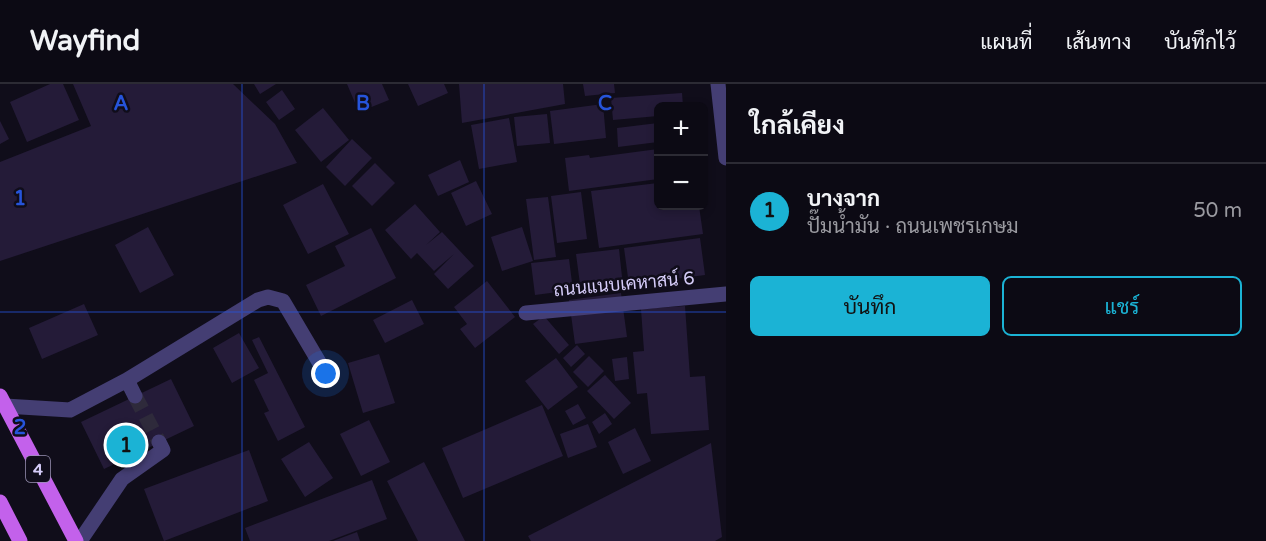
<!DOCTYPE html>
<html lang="th">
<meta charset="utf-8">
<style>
body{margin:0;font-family:"Varela Round",Sarabun,sans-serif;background:#15131d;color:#f1f3f6}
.controls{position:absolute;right:18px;top:18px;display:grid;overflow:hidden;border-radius:9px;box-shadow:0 3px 9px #0003}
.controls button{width:54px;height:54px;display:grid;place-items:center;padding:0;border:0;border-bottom:2px solid #2c2b34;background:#0c0a14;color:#f1f3f6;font:30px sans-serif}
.you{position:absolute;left:326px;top:290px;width:21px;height:21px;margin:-15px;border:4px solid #fff;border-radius:50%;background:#1a73e8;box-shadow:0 0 0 9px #1a73e833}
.badge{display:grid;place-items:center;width:39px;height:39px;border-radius:50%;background:#1bb3d5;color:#111;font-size:20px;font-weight:700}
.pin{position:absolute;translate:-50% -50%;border:3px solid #fff;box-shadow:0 2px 6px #0006}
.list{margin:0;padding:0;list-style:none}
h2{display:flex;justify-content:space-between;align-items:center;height:78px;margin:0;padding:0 24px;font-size:26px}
h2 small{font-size:20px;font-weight:400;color:#9a9aa0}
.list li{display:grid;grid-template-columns:39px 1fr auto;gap:18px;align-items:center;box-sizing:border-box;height:96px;padding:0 24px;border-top:2px solid #2c2b34}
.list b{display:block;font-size:22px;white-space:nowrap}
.list p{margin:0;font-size:20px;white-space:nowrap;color:#9a9aa0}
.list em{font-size:20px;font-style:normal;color:#9a9aa0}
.actions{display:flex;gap:12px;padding:18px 24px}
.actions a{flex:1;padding:14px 0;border:2px solid #1bb3d5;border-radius:9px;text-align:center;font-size:21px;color:#1bb3d5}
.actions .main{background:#1bb3d5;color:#111}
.map{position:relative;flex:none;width:726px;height:457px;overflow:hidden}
header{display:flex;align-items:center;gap:36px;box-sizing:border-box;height:84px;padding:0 30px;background:#0c0a14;border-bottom:2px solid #2c2b34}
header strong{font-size:28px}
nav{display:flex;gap:33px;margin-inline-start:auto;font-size:21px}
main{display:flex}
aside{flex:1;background:#0c0a14}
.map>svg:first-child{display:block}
.building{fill:#241b38}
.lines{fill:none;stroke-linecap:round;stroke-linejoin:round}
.minor-tunnel{stroke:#2e2a3b;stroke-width:15;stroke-dasharray:15 8;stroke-linecap:butt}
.minor{stroke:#443e73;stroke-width:15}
.major{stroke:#c361eb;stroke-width:15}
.grid{fill:none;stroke:#2654da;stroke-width:1.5;stroke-opacity:0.55}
.labels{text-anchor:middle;stroke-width:5;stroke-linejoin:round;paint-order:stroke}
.shield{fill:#100d1a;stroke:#9a93b5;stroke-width:1.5}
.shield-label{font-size:16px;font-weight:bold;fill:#d5ccf8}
.street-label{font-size:18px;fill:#d5ccf8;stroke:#100d1a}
.grid-label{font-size:20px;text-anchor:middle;font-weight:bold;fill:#2654da;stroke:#100d1a;stroke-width:5;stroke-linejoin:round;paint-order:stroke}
</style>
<header>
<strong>Wayfind</strong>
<nav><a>แผนที่</a><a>เส้นทาง</a><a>บันทึกไว้</a></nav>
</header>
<main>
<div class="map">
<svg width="726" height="457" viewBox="0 0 726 457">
<rect width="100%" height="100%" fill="#100d1a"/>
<path class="building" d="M50 0H63L79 36 27 58 10 18Z
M73 0H233L275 40 297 79 0 177V78L91 42Z
M254 0H276L260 10Z
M347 0H382L389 16 359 28Z
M408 0H444L448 9 418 22Z
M459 0H563L565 20 462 39Z
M583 0H614L615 9 585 12Z
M282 6 295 25 279 36 266 18Z
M682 9 683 22H658V32L613 36 611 14Z
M603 20 606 54 554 60 550 27Z
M323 24 349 56 321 78 295 46Z
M547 30 550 59 517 62 514 33Z
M509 34 517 78 479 85 471 41Z
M0 37 9 55 0 60Z
M658 39V58L618 63 617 44Z
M352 55 372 74 345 102 326 83Z
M658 65V95L569 107 565 74 589 71 590 74Z
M460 76 469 98 438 112 428 91Z
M375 79 395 99 372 122 352 102Z
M476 97 492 130 466 142 451 109Z
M658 99V122H699L703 150 599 164 591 107Z
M323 100 349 150 308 170 283 121Z
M581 108 587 155 557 159 551 112Z
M548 113 556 173 534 176 526 115Z
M415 120 440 148 426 161 442 148 474 182 448 205 434 190 454 170 434 187 417 169 411 175 385 146Z
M148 143 174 191 140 209 115 161Z
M522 143 533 177 502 187 491 153Z
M371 144 396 194 321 232 306 201 345 182 335 162Z
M700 154 705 191 629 201 624 164Z
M619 165 623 202 581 208 576 170Z
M569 175 573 206 535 211 531 179Z
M487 197 515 233 475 264 460 245 467 240 454 223Z
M621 209 627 253 575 260 569 216Z
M412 216 424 240 385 259 373 236Z
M84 220 98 251 42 275 29 244Z
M685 222 690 293 705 292 709 346 651 350 647 309 637 310 633 268 644 267 641 225Z
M544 232 569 261 559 270 533 240Z
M239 249 259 284 232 299 213 264Z
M259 253 305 343 278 357 264 329 269 327 254 296 268 289 252 256Z
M577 261 585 270 571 283 563 274Z
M379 270 395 319 363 329 348 279Z
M589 272 604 287 588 303 573 288Z
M627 273 629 295 615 297 612 275Z
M556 274 578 303 548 326 525 297Z
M605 291 631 319 614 335 587 307Z
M171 295 194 342 104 385 81 338Z
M578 320 586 334 573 341 565 327Z
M542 321 563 372 463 414 442 364Z
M605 329 612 340 599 350 592 338Z
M369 336 390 378 361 392 340 350Z
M588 340 597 363 568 374 560 350Z
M635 344 651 377 623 390 608 358Z
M309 358 333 394 305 413 281 375Z
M711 359 722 453 715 457H531L528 452Z
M249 366 268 417 164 457 144 405Z
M424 378 465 457H418L387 397Z
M372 396 387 435 329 457H250L245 444Z
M357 448 360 457H333Z"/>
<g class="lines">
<path class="minor-tunnel" d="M135 312 159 358"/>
<path class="minor" d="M718 0 726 74
M526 229 726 210
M127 296 258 216 268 213 283 217 319 278
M5 322 70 326 127 296 135 312
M80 457 122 395 163 366 159 358"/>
<path class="major" d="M0 312 76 457
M0 418 20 457"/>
</g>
<path class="grid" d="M242 0V457M484 0V457M0 228H726"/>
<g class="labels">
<rect class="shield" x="26" y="372" width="24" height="26" rx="4.5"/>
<g class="shield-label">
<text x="38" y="391">4</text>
</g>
<g class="street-label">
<text transform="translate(624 200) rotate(-5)" y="6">ถนนแนบเคหาสน์ 6</text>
</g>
</g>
<g class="grid-label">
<text x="121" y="26">A</text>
<text x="363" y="26">B</text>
<text x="605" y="26">C</text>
<text x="20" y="121">1</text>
<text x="20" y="350">2</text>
</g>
</svg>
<div class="controls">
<button>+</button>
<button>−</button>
</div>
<div class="you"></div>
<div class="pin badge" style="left:126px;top:361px">1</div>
</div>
<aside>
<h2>ใกล้เคียง<small></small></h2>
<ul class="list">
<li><span class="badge">1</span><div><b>บางจาก</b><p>ปั๊มน้ำมัน · ถนนเพชรเกษม</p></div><em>50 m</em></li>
</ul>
<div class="actions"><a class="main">บันทึก</a><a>แชร์</a></div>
</aside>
</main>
